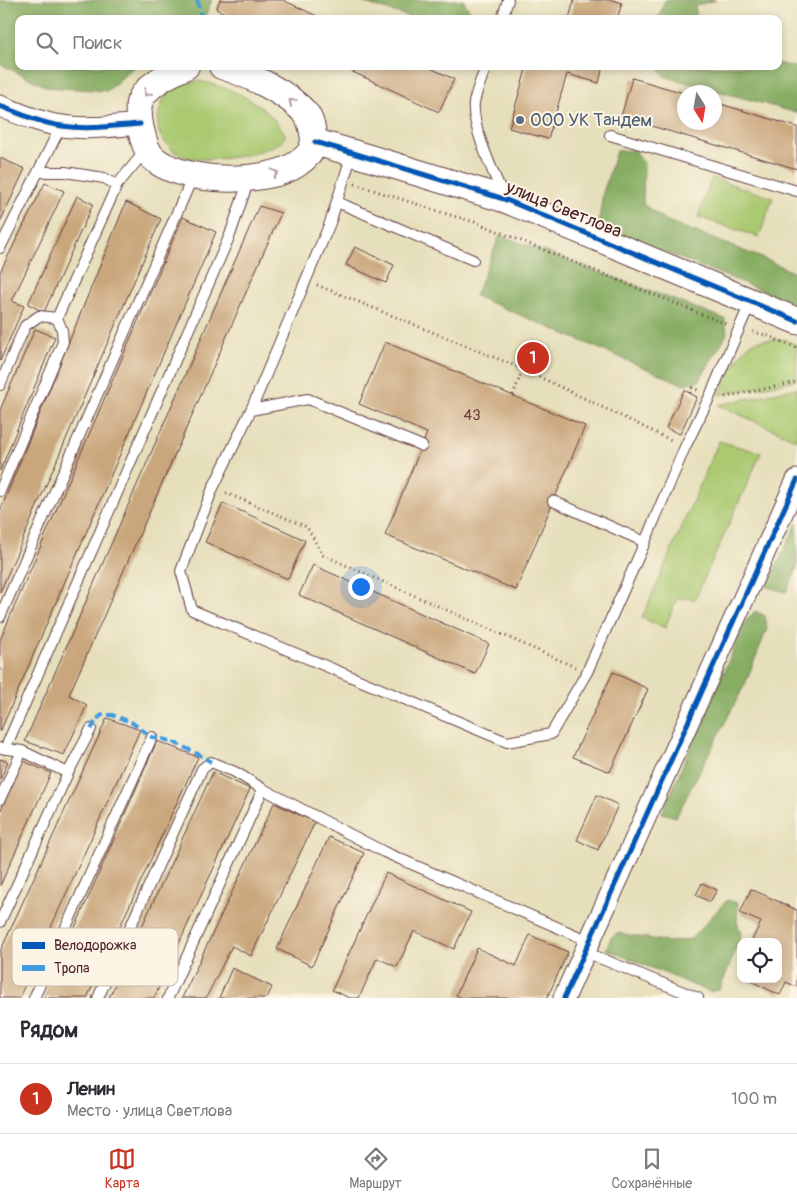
<!DOCTYPE html>
<html lang="ru">
<meta charset="utf-8">
<style>
body{margin:0;font-family:Pangolin,sans-serif;background:#f2f2f3;color:#2b2b33}
.controls{position:absolute;right:15px;bottom:15px;display:grid;overflow:hidden;border-radius:10px;box-shadow:0 2px 8px #0003}
.controls button{width:45px;height:45px;display:grid;place-items:center;padding:0;border:0;border-bottom:1px solid #e1e1e2;background:#fff;color:#2b2b33;font:25px sans-serif}
.compass{position:absolute;left:677px;top:85px;width:45px;height:45px;border-radius:50%;background:#fff;box-shadow:0 2px 8px #0003;rotate:169deg}
.you{position:absolute;left:360px;top:586px;width:18px;height:18px;margin:-12px;border:4px solid #fff;border-radius:50%;background:#1a73e8;box-shadow:0 0 0 8px #1a73e833}
.badge{display:grid;place-items:center;width:32px;height:32px;border-radius:50%;background:#c8321e;color:#fff;font-size:16px;font-weight:700}
.pin{position:absolute;translate:-50% -50%;border:2px solid #fff;box-shadow:0 1px 5px #0006}
.list{margin:0;padding:0;list-style:none}
h2{display:flex;justify-content:space-between;align-items:center;height:65px;margin:0;padding:0 20px;font-size:21px}
h2 small{font-size:16px;font-weight:400;color:#7c7c81}
.list li{display:grid;grid-template-columns:32px 1fr auto;gap:15px;align-items:center;box-sizing:border-box;height:70px;padding:0 20px;border-top:1px solid #e1e1e2}
.list b{display:block;font-size:19px;white-space:nowrap}
.list p{margin:0;font-size:16px;white-space:nowrap;color:#7c7c81}
.list em{font-size:16px;font-style:normal;color:#7c7c81}
.icon{flex:none;width:28px;height:28px;fill:none;stroke:currentColor;stroke-width:2;stroke-linecap:round;stroke-linejoin:round}
.map{position:relative;flex:none;width:797px;height:998px;overflow:hidden}
.search{position:absolute;background:#fff;box-shadow:0 2px 8px #0003;left:15px;right:15px;top:15px;height:55px;display:flex;align-items:center;gap:12px;box-sizing:border-box;padding:0 18px;border-radius:10px;color:#7c7c81;font-size:19px}
.sheet{height:135px;background:#fff}
nav{display:flex;justify-content:space-around;align-items:center;box-sizing:border-box;height:70px;border-top:1px solid #e1e1e2;background:#fff;font-size:14px;color:#7c7c81}
nav a{display:grid;justify-items:center;gap:2px}
nav .on{color:#c8321e}
.map>svg:first-child{display:block}
.green{fill:#aac971;stroke:#7a744e}
.forest{fill:#87ad63;stroke:#686647}
.building{fill:#c9a67c}
.lines{fill:none;stroke-linecap:round;stroke-linejoin:round}
.service-casing{stroke:#613c41;stroke-width:12}
.minor-casing{stroke:#613c41;stroke-width:23}
.tertiary-casing{stroke:#613c41;stroke-width:28}
.path{stroke:#613c41;stroke-width:3;stroke-dasharray:1 4;stroke-linecap:butt}
.service{stroke:#fff;stroke-width:10}
.minor{stroke:#fff;stroke-width:21}
.tertiary{stroke:#fff;stroke-width:26}
.quiet{stroke:#409be1;stroke-width:4;stroke-dasharray:8 4;stroke-linecap:butt}
.cycleway-casing{stroke:#fcf5e5;stroke-width:8}
.cycleway{stroke:#0057b8;stroke-width:5}
.oneway{stroke:#ae9aa0}
.service-dot{fill:#5c6f8a;stroke:#fcf5e5;stroke-width:2}
.labels{text-anchor:middle;stroke-width:4;stroke-linejoin:round;paint-order:stroke}
.number-label{font-size:15px;fill:#6a413f}
.service-label{font-size:18px;fill:#4e5e75;stroke:#fcf5e5;text-anchor:start}
.street-label{font-size:18px;fill:#4a1f2b;stroke:#fcf5e5}
.key{fill:#fcf5e5;stroke:#c7b5ad;stroke-width:1}
.key-label{font-size:14px;fill:#4a1f2b}
</style>
<div class="map">
<svg width="797" height="998" viewBox="0 0 797 998">
<rect width="100%" height="100%" fill="#fcf5e5"/>
<filter id="ink" filterUnits="userSpaceOnUse"><feTurbulence type="fractalNoise" baseFrequency=".02" numOctaves="2"/><feDisplacementMap in="SourceGraphic" scale="10" xChannelSelector="R" yChannelSelector="G"/><feConvolveMatrix kernelMatrix="1 2 1 2 8 2 1 2 1" color-interpolation-filters="sRGB"/></filter>
<filter id="wash" filterUnits="userSpaceOnUse"><feTurbulence type="fractalNoise" baseFrequency=".0096" numOctaves="4" result="noise"/><feDisplacementMap in="SourceGraphic" scale="20" xChannelSelector="R" yChannelSelector="G"/><feGaussianBlur stdDeviation="1.12" result="paint"/><feColorMatrix in="noise" values="0 0 0 0 0 0 0 0 0 0 0 0 0 0 0 0 0 1.4 0 .05"/><feComposite in="paint" operator="in"/></filter>
<g filter="url(#wash)">
<rect width="100%" height="100%" fill="#e6dfbb"/>
<path class="green" d="M197 81C231 86 267 104 285 134L284 140C260 156 214 163 186 157 184 156 181 156 179 155 176 153 172 150 170 147 157 136 156 125 160 109 162 103 164 97 169 92 176 85 188 84 197 81Z
M712 178 773 198 759 237 698 217Z
M785 339 797 345V380L719 395C727 380 740 346 757 341 766 339 775 340 785 339Z
M797 388V440L718 405Z
M719 441 761 453 695 599 677 598 665 628 642 618Z"/>
<path class="forest" d="M0 0H212L204 19H19V66H135L107 91 47 87 0 64Z
M355 0H463L475 19H417Z
M665 0H716L695 6 697 19H658Z
M778 63 797 68V113L664 76 658 66H778Z
M635 150 644 164 643 204 665 220 767 260 797 274V304L598 226 603 193 616 151Z
M500 235 725 319 727 334 699 381 683 384 475 296Z
M797 523V569L786 592 767 587Z
M755 611 765 616 767 629 745 684 676 817 662 813 746 621Z
M727 900 738 903 737 922 741 935 735 952 720 989 710 992 606 949 611 938 617 933 669 942 691 939Z"/>
<g id="blocks">
<path class="building" d="M220 0H283L323 19H237L216 9Z
M574 0H613L622 3 617 19H569Z
M340 66H426L454 79 439 112Z
M527 66H603L599 83 567 74 548 139 509 128Z
M632 78 684 93V122H714V102L797 127V169L621 117Z
M0 158 25 169 0 222Z
M45 183 64 191 12 301 24 306 0 361V272Z
M77 196 93 204 44 312 28 304Z
M126 202 161 219 0 592V511Z
M259 206 281 213 69 695 87 705 64 755 25 741Z
M183 217 216 232 0 732V640Z
M355 247 394 265 386 283 346 265Z
M35 329 55 337 0 471V410Z
M385 342 585 426 516 590 385 535 427 433 359 404Z
M684 390 697 397 680 434 666 428Z
M223 503 305 540 288 579 205 542Z
M313 565 489 644 475 674 299 595Z
M613 672 648 689 610 772 573 757Z
M107 718 140 730 19 998H0V952Z
M157 741 198 757 87 998H44Z
M0 759 8 762 0 780Z
M23 761 51 773 0 886V812Z
M213 772 250 789 154 998H109Z
M597 795 618 805 598 850 577 840Z
M274 803 315 822 251 956 232 946 206 998H182Z
M329 837 364 853 312 966 277 949Z
M386 873 471 912 454 949 414 931 397 967 377 958 359 998H350L332 990Z
M702 883 717 890 710 902 696 895Z
M751 889 797 910V987L786 982 780 995 746 979H778V942H751L761 922 740 913Z
M530 935 568 952 547 998H462L456 995 477 948 516 966Z
M232 968 272 987 267 998H219Z"/>
</g>
</g>
<g filter="url(#ink)">
<use href="#blocks" fill-opacity="0" stroke="#613c41" stroke-width="1"/>
<g class="lines">
<g class="service-casing">
<path id="service" d="M502 19 508 0
M486 66C482 78 476 91 474 103 471 125 494 174 503 195
M610 135 797 191
M352 154 330 223 251 410 213 488 181 571 192 610 507 742 551 734 587 672 645 542 685 447 710 396 751 301
M38 172H65L104 178 117 185
M337 202 473 260
M0 248 61 126
M0 385 25 326 39 316 57 318
M251 410 308 399 422 446
M0 491 63 342 62 330 57 318 117 185 146 150
M553 501 645 542
M0 617 193 176
M1 748 22 751 68 773
M5 749 230 235 249 179
M0 799 22 751
M0 922 68 773 91 729
M585 952 698 998
M34 998 152 737
M98 998 202 769 211 762 235 772 263 789 384 852 589 941
M168 998 263 789"/>
</g>
<g class="minor-casing">
<path id="minor" d="M0 106C20 114 41 123 62 126 88 130 114 126 140 124
M564 998 797 480"/>
</g>
<g class="tertiary-casing">
<path id="tertiary" d="M186 66C171 73 145 85 139 103 138 107 139 113 139 118 140 129 145 149 152 157 179 184 267 185 297 164 310 155 316 148 313 133 312 127 310 120 307 115 289 93 250 75 222 66
M315 142 353 153 504 199 797 321"/>
</g>
<path class="path" d="M355 184 453 216 475 222 726 324
M317 285 523 369 673 441
M753 332 766 335 797 348
M690 393 692 388 698 390
M513 395 523 369
M725 397 797 382
M226 493 307 527 323 555 575 667"/>
<use href="#service" class="service"/>
<use href="#minor" class="minor"/>
<use href="#tertiary" class="tertiary"/>
<path class="quiet" d="M197 0 202 19
M91 729 97 719 102 715H112L131 722 152 737 171 741 200 755 211 762"/>
<g class="cycleway-casing">
<path id="cycleway" d="M0 106C20 114 41 123 62 126 88 130 114 126 140 124
M315 142 353 153 504 199 797 321
M564 998 797 480"/>
</g>
<use href="#cycleway" class="cycleway"/>
</g>
<defs><path id="oneway-chevron" d="M-2-3.5L2.5 0L-2 3.5" fill="none" stroke-width="1.6" stroke-linecap="round" stroke-linejoin="round" transform="scale(1.25)"/></defs>
<g class="oneway">
<use href="#oneway-chevron" transform="translate(147 93) rotate(128)"/>
<use href="#oneway-chevron" transform="translate(292 102) rotate(-141)"/>
<use href="#oneway-chevron" transform="translate(275 173) rotate(-17)"/>
</g>
</g>
<circle class="service-dot" cx="520" cy="120" r="5"/>
<g class="labels">
<g class="number-label">
<text x="472" y="420">43</text>
</g>
<g class="service-label">
<text x="530" y="126">ООО УК Тандем</text>
</g>
<g class="street-label">
<text transform="translate(564 209) rotate(22)" y="6">улица Светлова</text>
</g>
</g>
<rect x="12" y="928" width="166" height="58" rx="8" class="key"/>
<rect x="22" y="942" width="23" height="7" fill="#0057b8"/>
<rect x="22" y="965" width="23" height="6" fill="#409be1"/>
<g class="key-label">
<text x="54" y="950">Велодорожка</text>
<text x="54" y="973">Тропа</text>
</g>
</svg>
<div class="controls">
<button><svg class="icon" aria-label="locate" viewBox="0 0 24 24"><circle cx="12" cy="12" r="6"/><path d="M12 2v4M12 18v4M2 12h4M18 12h4"/></svg></button>
</div>
<svg class="compass" viewBox="-18 -18 36 36"><path d="M0-13l5 13h-10z" fill="#e53935"/><path d="M0 13l5-13h-10z" fill="#7c7c81"/></svg>
<div class="you"></div>
<div class="pin badge" style="left:533px;top:358px">1</div>
<div class="search"><svg class="icon" aria-label="search" viewBox="0 0 24 24"><circle cx="10" cy="10" r="6"/><path d="M15 15l6 6"/></svg>Поиск</div>
</div>
<section class="sheet">
<h2>Рядом<small></small></h2>
<ul class="list">
<li><span class="badge">1</span><div><b>Ленин</b><p>Место · улица Светлова</p></div><em>100 m</em></li>
</ul>
</section>
<nav>
<a class="on"><svg class="icon" aria-label="map" viewBox="0 0 24 24"><path d="M3 6l6-2 6 2 6-2v14l-6 2-6-2-6 2zM9 4v14M15 6v14"/></svg>Карта</a>
<a><svg class="icon" aria-label="directions" viewBox="0 0 24 24"><path d="M12 3l9 9-9 9-9-9zM9 14v-3h6M13 9l2 2-2 2"/></svg>Маршрут</a>
<a><svg class="icon" aria-label="saved" viewBox="0 0 24 24"><path d="M7 4h10v16l-5-4-5 4z"/></svg>Сохранённые</a>
</nav>
